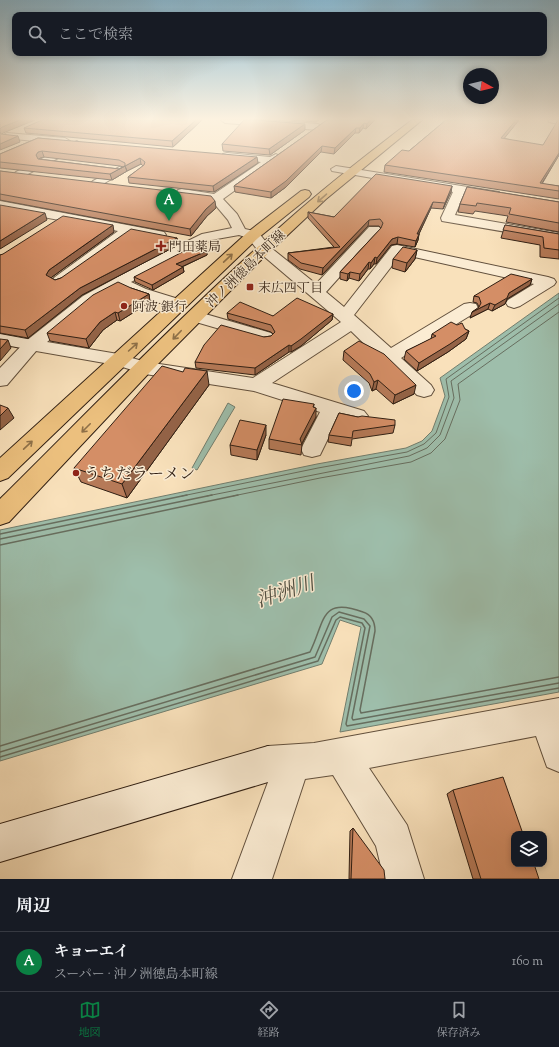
<!DOCTYPE html>
<html lang="ja">
<meta charset="utf-8">
<style>
body{margin:0;font-family:"Sorts Mill Goudy","Noto Serif JP",serif;background:#20242c;color:#f1f3f6}
.controls{position:absolute;right:12px;bottom:12px;display:grid;overflow:hidden;border-radius:8px;box-shadow:0 2px 6px #0003}
.controls button{width:36px;height:36px;display:grid;place-items:center;padding:0;border:0;border-bottom:1px solid #363941;background:#171b24;color:#f1f3f6;font:20px sans-serif}
.compass{position:absolute;left:463px;top:68px;width:36px;height:36px;border-radius:50%;background:#171b24;box-shadow:0 2px 6px #0003;rotate:98deg}
.you{position:absolute;left:354px;top:391px;width:14px;height:14px;margin:-10px;border:3px solid #fff;border-radius:50%;background:#1a73e8;box-shadow:0 0 0 6px #1a73e833}
.badge{display:grid;place-items:center;width:26px;height:26px;border-radius:50%;background:#0b8043;color:#fff;font-size:13px;font-weight:700}
.pin{position:absolute;translate:-50% -33px;filter:drop-shadow(0 1px 2px #0008)}
.pin::after{content:'';position:absolute;top:21px;width:14px;height:12px;background:inherit;clip-path:polygon(0 0,100% 0,50% 100%)}
.list{margin:0;padding:0;list-style:none}
h2{display:flex;justify-content:space-between;align-items:center;height:52px;margin:0;padding:0 16px;font-size:17px}
h2 small{font-size:13px;font-weight:400;color:#9ea1a6}
.list li{display:grid;grid-template-columns:26px 1fr auto;gap:12px;align-items:center;box-sizing:border-box;height:60px;padding:0 16px;border-top:1px solid #363941}
.list b{display:block;font-size:15px;white-space:nowrap}
.list p{margin:0;font-size:13px;white-space:nowrap;color:#9ea1a6}
.list em{font-size:13px;font-style:normal;color:#9ea1a6}
.icon{flex:none;width:22px;height:22px;fill:none;stroke:currentColor;stroke-width:2;stroke-linecap:round;stroke-linejoin:round}
.map{position:relative;flex:none;width:559px;height:879px;overflow:hidden}
.search{position:absolute;background:#171b24;box-shadow:0 2px 6px #0003;left:12px;right:12px;top:12px;height:44px;display:flex;align-items:center;gap:10px;box-sizing:border-box;padding:0 14px;border-radius:8px;color:#9ea1a6;font-size:15px}
.sheet{height:112px;background:#171b24}
nav{display:flex;justify-content:space-around;align-items:center;box-sizing:border-box;height:56px;border-top:1px solid #363941;background:#171b24;font-size:11px;color:#9ea1a6}
nav a{display:grid;justify-items:center;gap:2px}
nav .on{color:#0b8043}
.map>svg:first-child{display:block}
.water{fill:#9ebeab;stroke:#727e6e}
.lines{fill:none;stroke-linecap:round;stroke-linejoin:round}
.shore-far1{stroke:#676e5f;stroke-width:1}
.shore{stroke:#676e5f;stroke-width:1.5}
.street-casing{stroke:#62503d;stroke-width:2}
.secondary-casing{stroke:#301f13;stroke-width:2}
.primary-casing{stroke:#301f13;stroke-width:2}
.street{fill:#fbecd3;fill-rule:evenodd}
.secondary{fill:#fbecd3;fill-rule:evenodd}
.primary{fill:#ecc07e;fill-rule:evenodd}
.wall{fill:#b67a58;stroke:#301f13;fill-rule:evenodd}
.shaded-wall{fill:#946347;stroke:#301f13}
.building{fill:#d48e66;stroke:#301f13}
.oneway{stroke:#8e7048}
.poi-dot{fill:#8f2418;stroke:#fbecd3;stroke-width:1.5}
.labels{text-anchor:middle;stroke-width:3;stroke-linejoin:round;paint-order:stroke}
.far-poi-label{font-size:13px;fill:#301f13;stroke:#fbecd3;text-anchor:start}
.far-street-label{font-size:13px;fill:#301f13;stroke:#fbecd3}
.poi-label{font-size:16px;fill:#301f13;stroke:#fbecd3;text-anchor:start}
.near-water-label{font-size:20px;font-style:italic;fill:#514f41;stroke:#fbecd3}
</style>
<div class="map">
<svg width="559" height="879" viewBox="0 0 559 879">
<rect width="100%" height="100%" fill="#f9e1bb"/>
<filter id="stains"><feTurbulence type="fractalNoise" baseFrequency=".005" numOctaves="4"/><feColorMatrix values="0 0 0 0 .2 0 0 0 0 .09 0 0 0 0 .02 0 0 0 .5 -.17"/></filter>
<radialGradient id="worn" r=".72"><stop offset=".6" stop-color="#630" stop-opacity="0"/><stop offset="1" stop-color="#630" stop-opacity=".3"/></radialGradient>
<path class="water" d="M559 293V692L340 732 361 627 340 620 322 664 0 761V530L317 464 406 448 422 441 432 431 445 396 440 378Z
M228 403 235 407 197 470 192 468Z"/>
<g class="lines">
<path class="shore-far1" d="M182 496 318 468 407 452 424 444 436 433 449 397 446 379 559 298
M207 496 409 456 427 448 440 435 454 398 451 381 559 304
M233 496 320 478 411 462 431 453 445 439 460 400 458 384 559 312"/>
<path class="shore" d="M0 534 187 495
M0 539 212 495
M0 545 238 495
M0 746 310 652C325 622 320 596 363 612 372 615 375 622 375 631L360 710 361 713 559 677
M0 752 315 657 332 617 339 612 364 619 370 626 352 718 353 720 559 683
M0 757 318 661 336 620 340 617 362 623 365 628 346 724 347 726 559 688"/>
<g class="street-casing">
<path id="street" d="M221 120H267L318 124 323 127 318 130 225 123Z
M548 120H559V124L549 122Z
M7 133 65 138 70 141 65 144 4 138 2 136Z
M77 141 82 144 81 146 24 176 20 177 14 174 16 172Z
M227 153 270 157 276 154 281 157 223 199 237 214 245 229 258 232 270 247 316 284 369 227H379L381 230 379 233 326 292 344 307 392 246 397 245 548 277 554 279 556 282 554 285 520 306 514 308 508 306 506 303 508 300 534 284 401 254 354 315 391 348 464 304 470 303 476 304 478 308 476 312 401 358 431 385 434 390 431 395 424 397 417 395 351 331 272 383 364 411 368 416 364 421 357 423 338 418 320 455 312 457 304 455 301 449 320 412 254 391 145 374 116 365 36 351 7 385 0 386V368L26 341 83 296 151 259 202 234 232 228 228 220 212 201 182 197 178 196 176 193 178 190 182 189 214 194 261 162 223 158 222 156 223 154ZM239 235 248 238 260 253 341 322 253 378 146 362 118 354 47 342 95 302 120 288 134 295 173 307 179 309 185 307 187 304 185 301 146 289 131 282 211 240Z
M129 162 134 165 133 167 101 185H93L91 183 93 181Z
M336 166 499 192 501 195 499 198 495 199 464 194 455 215 559 233V241L442 221 441 218 453 192 332 171 331 169Z
M0 201 159 231 164 232 166 235 164 238 159 239 132 234 65 283 60 285 55 283 52 280 55 277 118 231 0 209Z
M195 311 271 333 274 337 271 341 265 342 189 320 187 316 189 312Z
M559 698V772L547 767 536 736 369 768 407 825 424 879H384L376 846 333 775 305 779 272 879H232L268 782 256 776 250 764 256 752 268 746 314 743Z"/>
</g>
<g class="secondary-casing">
<path id="secondary" d="M0 334 38 341 41 345 38 349 32 350 0 344Z
M268 746 280 752 286 764 280 776 268 782 0 862V824Z"/>
</g>
<g class="primary-casing">
<path id="primary" d="M412 120H422L326 199 259 262 150 372 9 522 0 525V499C95 405 187 309 287 221 327 185 369 153 412 120Z
M305 190 309 191 311 194 309 197 258 238 8 478 0 481V458L248 232 301 191Z"/>
</g>
<use href="#street" class="street"/>
<use href="#secondary" class="secondary"/>
<use href="#primary" class="primary"/>
</g>
<path class="wall" d="M202 120 173 147 26 133 24 128Z
M291 120H319L316 122Z
M327 120H375L366 129 363 128 359 133H355L334 154 321 152 286 187 271 198 235 192 234 186Z
M446 120H519L504 138 559 155 542 184 559 186V199L384 172 385 165 409 151Z
M305 130 270 155 223 151 222 144Z
M38 138 258 163 214 192 129 183 128 177 143 166 141 164 127 171 126 168 127 171 112 180 0 168V154ZM44 157 120 166 123 167 119 169 39 159 40 158Z
M0 171 216 208 207 216 191 236 0 200Z
M452 186 451 192 443 209 431 208 419 234 418 240 415 247 397 244 391 245 376 264H374L370 269H368L359 281 349 278 347 281 340 279V272L381 228 379 226H368L322 275 300 269 288 260V253L334 247 308 218V212L334 217Z
M467 187 559 202V232L506 222 508 216 475 211 473 214 458 212 460 204Z
M505 225 559 234V259L540 257V245L501 238Z
M114 232 52 277 51 278 55 280 177 238 178 245 82 295 28 338 0 333V255Z
M417 250 415 259 405 272 392 268 393 259Z
M207 251V255L182 267H183L184 272 153 290 135 282 134 277Z
M532 279 530 285 507 299 505 304 492 311 488 309 470 318 479 307 477 303 473 302 474 296Z
M131 288 149 294 150 302 120 321 117 320 103 330 89 348 50 341 47 333Z
M227 313 273 316 333 314 332 320 301 346 291 352H289L255 375 196 368 195 362 264 337 271 336 273 334 271 332 228 319Z
M465 329 469 331 466 339 448 352 417 371 404 359 406 351 431 339 432 334Z
M344 351 414 394 393 404 376 389 372 391 369 383 343 360Z
M183 372 209 385 127 498 81 482 74 468Z
M313 407 316 417 302 444 301 455 269 449V439Z
M339 413 395 425 393 433 352 439 351 446 328 442 329 435Z
M266 435 257 460 231 455 230 445Z
M453 790 539 879H473L447 794Z
M353 828 385 879H349L350 831Z"/>
<path class="shaded-wall" d="M20 120H35L3 133 0 136V129L2 127Z
M196 120H202L173 147 172 141Z
M370 120H375L366 129 367 124Z
M516 120H519L499 145 501 138Z
M364 123 363 128 359 133 360 128Z
M305 124V130L270 155 269 149Z
M356 128 355 133 334 154 335 148Z
M18 136 20 142 0 150V144Z
M322 146 321 152 286 187 271 198V192Z
M42 151 44 157 40 158 38 160 36 155 38 152Z
M559 153V155L539 188 540 183Z
M257 157 258 163 214 192 213 186Z
M140 158 141 164 127 171 125 166Z
M125 166 127 171 112 180 110 174Z
M452 186 451 192 443 209 445 203Z
M215 201 216 208 207 216 191 236 190 229 206 209Z
M433 202 431 208 416 240 417 234Z
M45 213 47 220 0 249V241Z
M369 220 368 226 322 275 323 268Z
M113 225 114 232 52 277 49 282 46 275 49 270Z
M419 234 418 240 415 247 416 241Z
M398 237 397 244 391 245 376 264 377 258 392 239Z
M177 238 178 245 82 295 28 338 25 330 80 288Z
M417 250 415 259 405 272 407 263Z
M207 251V255L177 269 176 264Z
M375 257 374 264 370 269 371 263Z
M369 262 368 269 359 281 360 274Z
M183 267 184 272 153 290 152 285Z
M350 272 349 278 347 281 348 274Z
M532 279 530 285 507 299 505 304 492 311 495 305 509 293Z
M149 294 150 302 120 321 118 313Z
M490 303 488 309 470 318 472 312Z
M115 312 117 320 103 330 89 348 86 339 100 322Z
M333 314 332 320 301 346 291 352V346Z
M469 331 466 339 448 352 417 371 419 363Z
M8 340 11 348 0 361V349Z
M289 345V352L255 375V368Z
M207 371 209 385 127 498 122 484Z
M378 380 376 389 372 391 374 382Z
M416 385 414 394 393 404 395 395Z
M314 404 313 414 316 408V417L301 445 300 439Z
M8 408 14 418 0 430V416Z
M266 425V435L257 460V450Z"/>
<path class="building" d="M0 120H20L2 127 0 129Z
M42 120H196L172 141 24 128Z
M244 120H257L305 124 269 149 222 144Z
M327 120H370L367 124 364 123 360 128H356L335 148 322 146 286 181 271 192 234 186Z
M446 120H516L501 138 543 145 558 120H559V153L540 183 559 186V191L385 165 402 150 409 151Z
M0 132 1 134 18 136 0 144Z
M38 138 257 157 213 186 128 177 144 165 145 162 140 158 125 166V163L119 160 42 151 38 152 36 155 38 159 119 169 125 166 110 174 0 162V154Z
M0 171 211 196 215 201 206 209 190 229 0 194Z
M376 174 452 186 445 203 433 202 417 234H419L416 241 398 237 392 239 377 258 375 257 371 263 369 262 360 274 350 272 348 274 340 272 381 228 383 223 380 219 369 220 323 268 301 263 288 253 340 247 308 212 334 217Z
M467 187 559 202V223L509 214 511 208 477 203 476 206 460 204Z
M0 205 45 213 0 241Z
M63 216 113 225 49 270 46 275 55 280 61 278 131 229 177 238 80 288 25 330 0 326V255L3 254Z
M505 225 559 234V250L544 248 543 237 503 230Z
M196 245 207 251 176 264 183 267 152 285 134 277Z
M403 247 417 250 407 263 393 259Z
M511 274 532 279 509 293 507 298 495 305 490 303 472 312 479 307 481 303 479 297 474 296Z
M118 282 131 288 149 294 118 313 115 312 100 322 86 339 47 333 93 295Z
M297 298 333 314 301 339 291 346 289 345 255 368 195 362 204 345 221 325 264 337 271 336 275 332 271 325 227 313 240 302 273 316Z
M451 322 457 325 462 323 465 329 469 331 450 344 419 363 406 351 436 336 432 334Z
M0 339 8 340 0 349Z
M359 341 384 354 416 385 395 395 378 380 374 382 370 374 344 351Z
M162 366 183 372 185 368 207 371 122 484 74 468Z
M283 399 314 404 313 407 316 408 300 439 302 445 269 439Z
M0 405 8 408 0 416Z
M339 413 358 417 362 416 395 420V425L353 431 352 438 329 435Z
M240 420 266 425 257 450 230 445Z
M503 777 523 834H514V864H534L539 879H481L453 790Z
M353 828 384 870 385 879H351Z"/>
<defs><path id="oneway-shaft" d="M-6 0H5M1.5-3L5.5 0L1.5 3" fill="none" stroke-width="1.6" stroke-linecap="round" stroke-linejoin="round"/></defs>
<g class="oneway">
<use href="#oneway-shaft" transform="translate(322 198) rotate(139)"/>
<use href="#oneway-shaft" transform="translate(228 258) rotate(-43)"/>
<use href="#oneway-shaft" transform="translate(177 335) rotate(134)"/>
<use href="#oneway-shaft" transform="translate(133 347) rotate(-42)"/>
<use href="#oneway-shaft" transform="translate(86 428) rotate(135)"/>
<use href="#oneway-shaft" transform="translate(28 445) rotate(-43)"/>
</g>
<linearGradient id="sky" x2="0" y2="1"><stop stop-color="#8ab8d0"/><stop offset="0.49" stop-color="#fcf2e0"/><stop offset="1" stop-color="#fcf2e0" stop-opacity="0"/></linearGradient>
<rect width="559" height="243" fill="url(#sky)"/>
<g class="poi-dot">
<path d="M159 240h4v4h4v4h-4v4h-4v-4h-4v-4h4z"/>
<rect x="246" y="283" width="8" height="8" rx="2"/>
<circle cx="124" cy="306" r="4"/>
<circle cx="76" cy="473" r="4"/>
</g>
<g class="labels">
<g class="far-poi-label">
<text x="169" y="251">門田薬局</text>
<text x="258" y="292">末広四丁目</text>
<text x="132" y="311">阿波 銀行</text>
</g>
<g class="far-street-label">
<text transform="translate(245 268) rotate(-44)" y="5">沖ノ洲徳島本町線</text>
</g>
<g class="poi-label">
<text x="84" y="479">うちだラーメン</text>
</g>
<g class="near-water-label">
<text transform="translate(285 591) rotate(-18)" y="7">沖洲川</text>
</g>
</g>
<rect width="100%" height="100%" filter="url(#stains)"/>
<rect width="100%" height="100%" fill="url(#worn)"/>
</svg>
<div class="controls">
<button><svg class="icon" aria-label="layers" viewBox="0 0 24 24"><path d="M12 4l9 5-9 5-9-5zM3 14l9 5 9-5"/></svg></button>
</div>
<svg class="compass" viewBox="-18 -18 36 36"><path d="M0-13l5 13h-10z" fill="#e53935"/><path d="M0 13l5-13h-10z" fill="#9ea1a6"/></svg>
<div class="you"></div>
<div class="pin badge" style="left:169px;top:221px">A</div>
<div class="search"><svg class="icon" aria-label="search" viewBox="0 0 24 24"><circle cx="10" cy="10" r="6"/><path d="M15 15l6 6"/></svg>ここで検索</div>
</div>
<section class="sheet">
<h2>周辺<small></small></h2>
<ul class="list">
<li><span class="badge">A</span><div><b>キョーエイ</b><p>スーパー · 沖ノ洲徳島本町線</p></div><em>160 m</em></li>
</ul>
</section>
<nav>
<a class="on"><svg class="icon" aria-label="map" viewBox="0 0 24 24"><path d="M3 6l6-2 6 2 6-2v14l-6 2-6-2-6 2zM9 4v14M15 6v14"/></svg>地図</a>
<a><svg class="icon" aria-label="directions" viewBox="0 0 24 24"><path d="M12 3l9 9-9 9-9-9zM9 14v-3h6M13 9l2 2-2 2"/></svg>経路</a>
<a><svg class="icon" aria-label="saved" viewBox="0 0 24 24"><path d="M7 4h10v16l-5-4-5 4z"/></svg>保存済み</a>
</nav>
